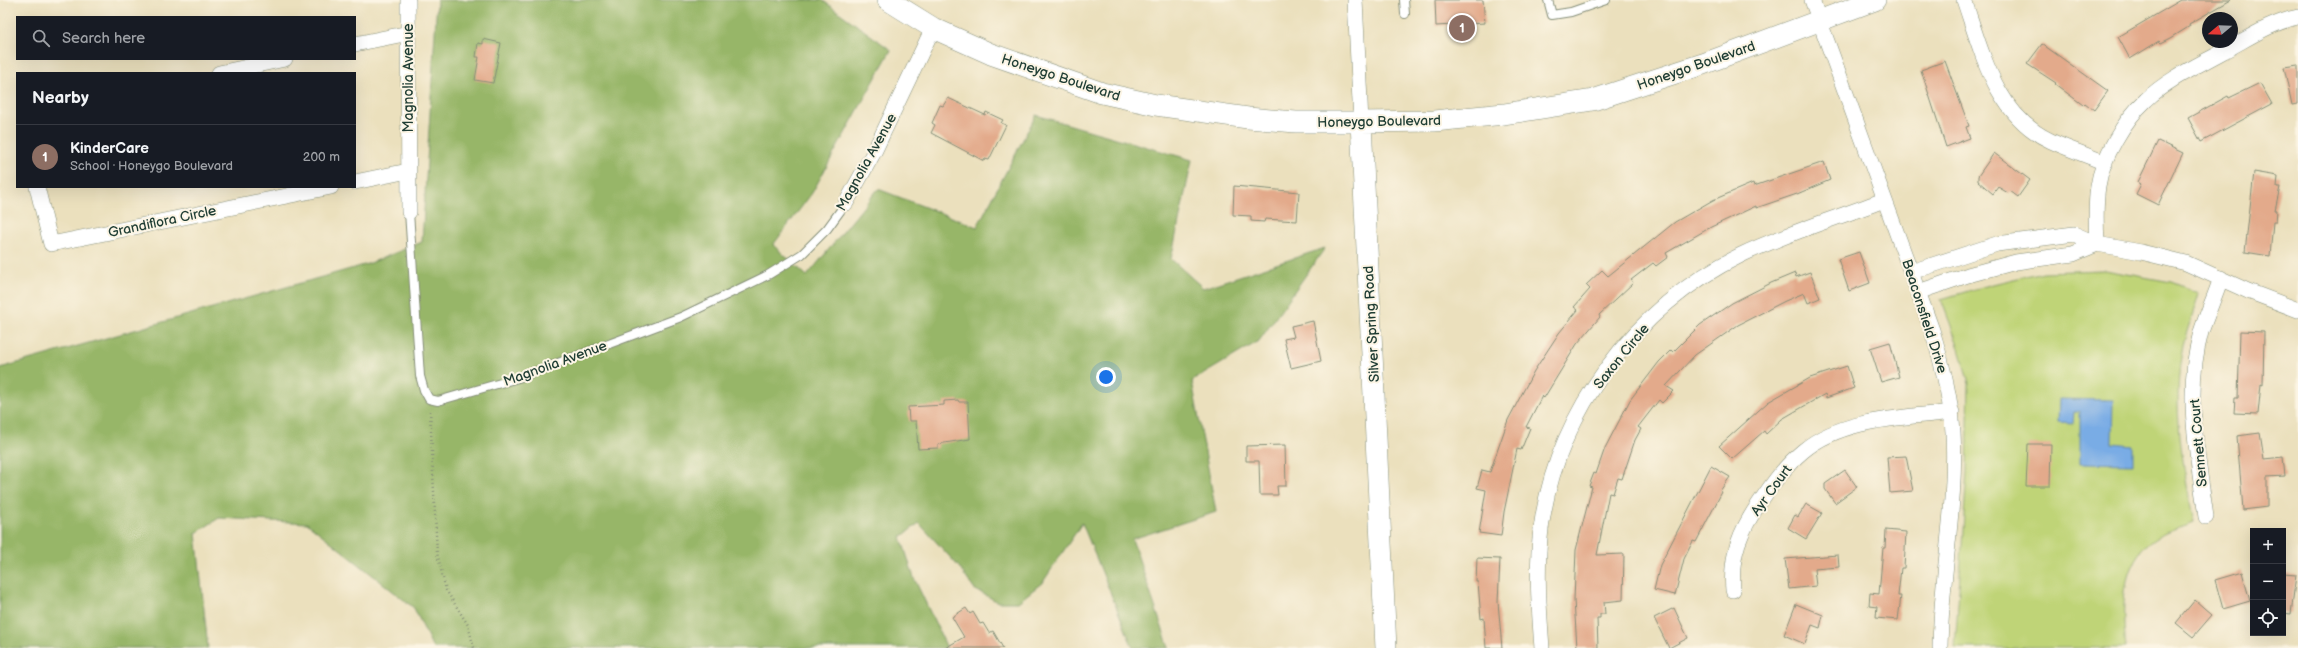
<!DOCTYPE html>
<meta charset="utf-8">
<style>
body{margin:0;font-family:"Balsamiq Sans",sans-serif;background:#20242c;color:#f1f3f6}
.controls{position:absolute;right:12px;bottom:12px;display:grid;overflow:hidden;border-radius:0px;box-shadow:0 4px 16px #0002}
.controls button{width:36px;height:36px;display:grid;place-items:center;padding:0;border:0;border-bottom:1px solid #363941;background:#171b24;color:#f1f3f6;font:20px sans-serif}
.compass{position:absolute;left:2202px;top:12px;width:36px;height:36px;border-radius:50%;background:#171b24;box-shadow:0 4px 16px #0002;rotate:251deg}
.you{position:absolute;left:1106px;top:377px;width:14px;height:14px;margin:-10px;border:3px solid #fff;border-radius:50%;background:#1a73e8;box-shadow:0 0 0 6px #1a73e833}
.badge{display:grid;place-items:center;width:26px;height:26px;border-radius:50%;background:#2563eb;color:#fff;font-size:13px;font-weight:700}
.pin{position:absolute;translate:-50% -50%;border:2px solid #fff;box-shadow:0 1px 4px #0006}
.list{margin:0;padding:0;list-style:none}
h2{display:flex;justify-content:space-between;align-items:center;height:52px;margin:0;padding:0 16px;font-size:17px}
h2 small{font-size:13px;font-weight:400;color:#9ea1a6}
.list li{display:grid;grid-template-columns:26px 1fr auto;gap:12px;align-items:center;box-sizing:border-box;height:64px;padding:0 16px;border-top:1px solid #363941}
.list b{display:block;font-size:15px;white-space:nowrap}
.list p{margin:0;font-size:13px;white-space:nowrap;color:#9ea1a6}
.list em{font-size:13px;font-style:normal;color:#9ea1a6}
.icon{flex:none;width:22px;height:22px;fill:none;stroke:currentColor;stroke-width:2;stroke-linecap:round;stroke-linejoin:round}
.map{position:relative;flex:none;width:2298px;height:648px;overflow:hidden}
.search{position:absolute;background:#171b24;box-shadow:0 4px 16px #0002;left:16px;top:16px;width:340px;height:44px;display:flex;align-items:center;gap:10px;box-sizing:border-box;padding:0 14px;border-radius:0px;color:#9ea1a6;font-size:15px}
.panel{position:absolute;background:#171b24;box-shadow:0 4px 16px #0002;left:16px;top:72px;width:340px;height:116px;border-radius:0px}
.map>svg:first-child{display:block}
.green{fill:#bfd477;stroke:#6f8856}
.forest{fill:#97b668;stroke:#5b7a4e}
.water{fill:#79ace5;stroke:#4c748c}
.building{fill:#e3aa8b}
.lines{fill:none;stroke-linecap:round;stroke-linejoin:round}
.service-casing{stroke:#858e78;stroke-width:10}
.minor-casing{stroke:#858e78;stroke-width:16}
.secondary-casing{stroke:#858e78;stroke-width:22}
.path{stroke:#858e78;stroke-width:2.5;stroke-dasharray:1 3;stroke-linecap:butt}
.service{stroke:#fff;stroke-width:8}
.minor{stroke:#fff;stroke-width:15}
.secondary{stroke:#fff;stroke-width:21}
.labels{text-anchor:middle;stroke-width:4;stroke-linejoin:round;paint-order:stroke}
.street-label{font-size:14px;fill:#1f3d34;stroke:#fcf5e5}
</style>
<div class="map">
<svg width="2298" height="648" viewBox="0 0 2298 648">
<rect width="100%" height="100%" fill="#fcf5e5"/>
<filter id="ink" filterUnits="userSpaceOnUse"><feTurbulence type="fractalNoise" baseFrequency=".025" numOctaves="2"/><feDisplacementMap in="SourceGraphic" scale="8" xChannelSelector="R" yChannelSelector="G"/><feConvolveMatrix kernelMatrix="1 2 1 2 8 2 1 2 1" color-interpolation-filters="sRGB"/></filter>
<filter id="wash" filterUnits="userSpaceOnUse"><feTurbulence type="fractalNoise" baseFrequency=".012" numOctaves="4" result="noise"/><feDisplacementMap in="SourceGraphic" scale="16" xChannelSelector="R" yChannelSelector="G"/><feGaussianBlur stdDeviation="0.9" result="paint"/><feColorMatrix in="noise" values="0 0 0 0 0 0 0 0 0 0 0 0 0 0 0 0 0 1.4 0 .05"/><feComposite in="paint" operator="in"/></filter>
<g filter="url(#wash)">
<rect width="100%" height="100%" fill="#ebe0bd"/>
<path class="green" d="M2105 270 2171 282 2199 293C2194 311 2187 329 2183 346 2171 404 2183 466 2194 523 2182 528 2167 531 2156 538 2119 561 2122 610 2126 648H1955L1967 472 1969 383 1957 342 1941 299 1993 284 2043 272Z"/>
<path class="forest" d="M437 0H822L891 50 812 193 773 245 807 276 878 189 977 227 1036 115 1192 160 1171 259 1203 288 1325 248 1259 341 1192 381 1216 512 1132 539 1169 648H1133L1082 523 1043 582 1018 602H998L974 589 959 567 919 523 901 537 914 578 947 648H433L414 608 307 523 219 518 196 533 208 648H0V368L368 264 422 242Z"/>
<path class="water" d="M2059 399 2113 400 2112 443 2133 445V464L2080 463V411H2074L2073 423 2058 422Z"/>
<g id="blocks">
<path class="building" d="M1435 0H1483L1485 23 1436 26Z
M2181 0H2231L2189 24 2190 26 2171 38 2161 43 2159 41 2130 59 2118 37Z
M483 39 501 43 493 83 475 80 479 57H476L478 43 483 44Z
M2042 44 2108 91 2094 110 2085 103 2083 105 2055 84 2056 83 2027 64Z
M1945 61 1969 126 1966 127 1970 138 1946 147 1921 70Z
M2298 65V104L2292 105 2284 67Z
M2260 83 2272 104 2201 142 2188 118 2228 96 2229 98Z
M948 98 985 115 986 112 1003 120 1001 123 1006 125 989 160 985 159 984 161 931 133 935 125 932 123 940 105 943 106Z
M2158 141 2183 153 2158 205 2136 194 2141 184 2138 182Z
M1994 153 2030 180 2018 197 2010 191 2008 193 1998 187 1993 194 1978 181V176Z
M1824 162 1830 180 1797 194 1756 208V206L1711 227 1666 253 1668 257 1656 266 1653 263 1631 280 1633 283 1599 315 1600 317 1577 344 1544 398 1542 396 1526 427 1530 428 1521 450 1517 449 1504 512 1501 536 1479 533 1486 490 1477 488 1482 470 1490 472 1508 420 1534 371 1559 333 1578 310 1574 307 1590 289 1586 285 1602 270 1608 276 1675 222 1713 200 1753 183 1754 186Z
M2254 172 2278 176 2277 187H2280L2275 210H2277L2276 222H2273L2270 256 2245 252Z
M1234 186 1299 192 1297 221 1265 219 1264 222 1251 221V216L1233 215Z
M1859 252 1870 283 1849 291 1838 259Z
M1810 272 1820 298 1808 303 1804 293 1785 301 1738 325 1695 355 1666 386 1674 391 1662 403 1659 400 1638 427 1641 429 1635 440 1622 479 1618 478 1613 494 1609 493 1597 555 1624 554 1623 600 1604 602 1605 614H1600V618H1597L1598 648H1577L1574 600 1576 550 1592 487 1589 486 1594 473 1596 474 1605 448 1630 400 1659 362 1671 350 1673 352 1700 325 1732 303 1771 283 1795 273 1796 277Z
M1313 321 1321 361 1291 368 1284 339 1294 337 1291 326Z
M2240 331 2264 332 2263 385 2261 384 2258 414 2234 413 2235 398H2238Z
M1890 342 1899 377 1881 382 1870 348Z
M1847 366 1854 388 1826 398 1825 394 1782 419 1766 434 1764 431 1732 459 1719 446 1768 402 1810 378Z
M958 400 959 402H968L970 439 938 444V448L918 449 916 421H909L908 407 944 405V401Z
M2260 433 2264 459 2283 457 2285 476 2267 477V507L2243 510 2237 436Z
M2028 444H2051L2050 486H2026Z
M1285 445 1286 486H1277L1278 495H1260L1259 461H1246V446Z
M1906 456 1913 491 1890 493 1887 457Z
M1711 466 1730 477 1720 491 1722 492 1696 542 1693 541 1684 559 1675 595 1654 590 1660 565Z
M1845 470 1857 487 1835 503 1825 489V484Z
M1806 504 1822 513 1806 539 1788 528 1795 515 1798 517Z
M1886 530 1906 532 1904 568H1901L1898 596H1901L1898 620 1876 618 1877 607 1869 606 1870 593 1879 594 1883 548H1885Z
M1838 555 1839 567 1814 569 1816 586 1789 589 1785 559Z
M1477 558 1500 559 1498 602 1502 648H1486L1484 618 1481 619 1478 582H1476Z
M2242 572 2250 601 2223 609 2215 580Z
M2283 574 2296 575 2291 614 2283 613Z
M2195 600 2212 615 2193 637 2176 623Z
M1796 604 1823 615 1820 628 1812 625 1805 644 1784 635Z
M966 608 970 614 973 612 980 624 983 623 989 633 993 631 1003 648H945L964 637 952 617Z
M1674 608 1688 638 1669 648 1654 618Z"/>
</g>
</g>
<g filter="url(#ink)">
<use href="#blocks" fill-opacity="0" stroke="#858e78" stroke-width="1"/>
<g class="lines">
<g class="service-casing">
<path id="service" d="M1404 0 1405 14
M1548 0 1552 15 1571 12 1606 0
M409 212 420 376 424 390 429 399 438 401 518 378 681 317 768 275 802 254 827 229 846 203"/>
</g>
<g class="minor-casing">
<path id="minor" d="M408 0 409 212
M1355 0 1361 122
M1812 0 1932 330C1942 363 1951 397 1953 432 1957 504 1941 576 1940 648
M1964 0C1982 52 1996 116 2051 141 2068 149 2087 155 2105 163
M355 44 409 33
M219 73 285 59
M355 182 408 171
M37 187 51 244 331 187
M846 203 874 152 933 28
M2097 244C2096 225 2095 206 2098 186 2102 158 2125 119 2146 100 2168 79 2197 66 2224 51 2247 39 2272 22 2298 17
M1911 272 1997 244 2074 234 2097 244 2141 252 2186 263 2248 291 2298 310
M1918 292 1968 275 2016 262 2073 254 2097 244
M2206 517C2198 457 2184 392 2201 332 2207 314 2215 296 2221 278
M1733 590C1730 555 1740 531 1760 502 1773 483 1785 466 1803 451 1842 418 1903 418 1952 412
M1542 648C1539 608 1536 569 1541 529 1556 413 1636 306 1741 255 1787 233 1837 218 1884 200"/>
</g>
<g class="secondary-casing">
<path id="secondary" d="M888 0 933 28 991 54 1102 93 1156 105 1248 118 1296 122H1361L1434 121 1504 114 1593 100 1703 64 1875 0
M1361 122 1386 648"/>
</g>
<path class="path" d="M430 411 437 553 446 590 468 625 474 648"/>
<use href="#service" class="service"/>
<use href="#minor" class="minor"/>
<use href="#secondary" class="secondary"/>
</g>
</g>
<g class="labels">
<g class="street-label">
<text transform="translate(1696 65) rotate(-19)" y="5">Honeygo Boulevard</text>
<text transform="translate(1061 77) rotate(18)" y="5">Honeygo Boulevard</text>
<text transform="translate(408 78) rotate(-90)" y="5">Magnolia Avenue</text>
<text transform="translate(1379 121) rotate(-1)" y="5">Honeygo Boulevard</text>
<text transform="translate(866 162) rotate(-61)" y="5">Magnolia Avenue</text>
<text transform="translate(162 221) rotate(-12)" y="5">Grandiflora Circle</text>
<text transform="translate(1925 316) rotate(72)" y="5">Beaconsfield Drive</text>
<text transform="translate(1371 324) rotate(-93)" y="5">Silver Spring Road</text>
<text transform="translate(1621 356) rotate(-51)" y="5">Saxon Circle</text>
<text transform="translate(555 363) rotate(-20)" y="5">Magnolia Avenue</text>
<text transform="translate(2198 443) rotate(-95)" y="5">Sennett Court</text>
<text transform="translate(1771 490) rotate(-54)" y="5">Ayr Court</text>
</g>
</g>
</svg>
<div class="controls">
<button>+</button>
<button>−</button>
<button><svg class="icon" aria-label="locate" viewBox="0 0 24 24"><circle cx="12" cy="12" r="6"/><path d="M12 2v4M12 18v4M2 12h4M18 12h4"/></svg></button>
</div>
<svg class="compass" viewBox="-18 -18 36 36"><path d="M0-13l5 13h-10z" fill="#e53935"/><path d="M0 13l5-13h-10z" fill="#9ea1a6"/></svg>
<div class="you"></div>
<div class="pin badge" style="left:1462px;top:28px;background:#8d6e63">1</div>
<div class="search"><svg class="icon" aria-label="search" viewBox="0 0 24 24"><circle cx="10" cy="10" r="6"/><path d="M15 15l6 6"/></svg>Search here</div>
<section class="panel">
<h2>Nearby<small></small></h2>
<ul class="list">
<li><span class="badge" style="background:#8d6e63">1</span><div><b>KinderCare</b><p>School · Honeygo Boulevard</p></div><em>200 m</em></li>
</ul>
</section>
</div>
